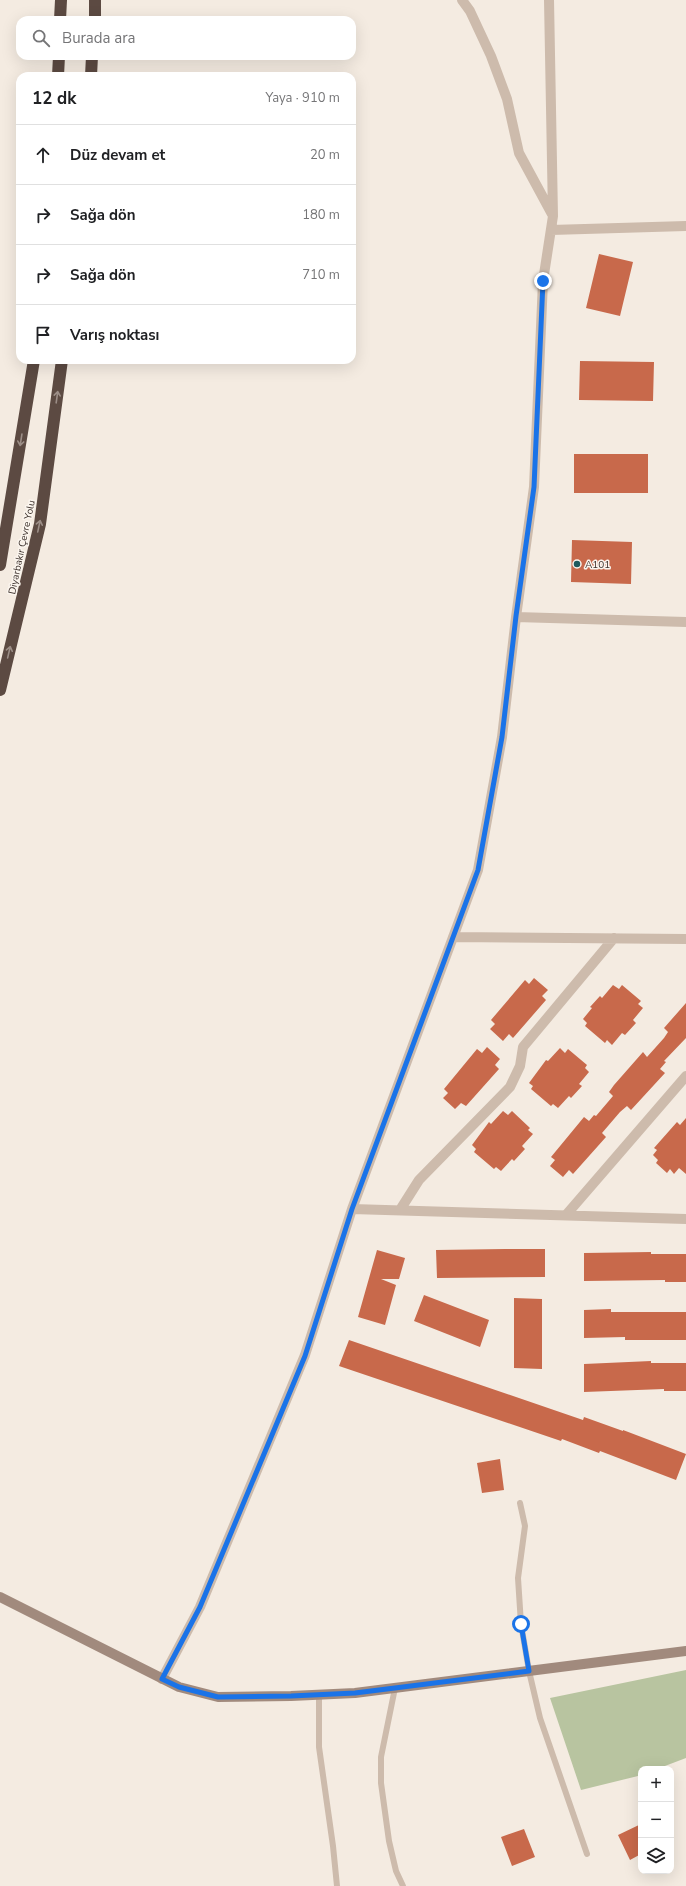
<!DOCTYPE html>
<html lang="tr">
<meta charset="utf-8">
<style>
body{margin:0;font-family:"Nunito Sans",sans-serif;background:#f2f2f2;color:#202124}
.controls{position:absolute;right:12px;bottom:12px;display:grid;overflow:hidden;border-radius:8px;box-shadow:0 4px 16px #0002}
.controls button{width:36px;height:36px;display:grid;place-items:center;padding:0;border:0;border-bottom:1px solid #e0e0e0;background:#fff;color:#202124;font:20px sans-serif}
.stop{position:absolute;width:12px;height:12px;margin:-9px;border:3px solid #1a73e8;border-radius:50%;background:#fff}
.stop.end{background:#1a73e8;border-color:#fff;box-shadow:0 1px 4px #0008}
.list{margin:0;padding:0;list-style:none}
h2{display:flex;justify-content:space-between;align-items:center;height:52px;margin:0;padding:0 16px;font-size:17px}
h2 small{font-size:13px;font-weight:400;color:#757577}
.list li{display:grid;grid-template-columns:26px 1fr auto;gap:12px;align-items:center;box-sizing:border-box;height:60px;padding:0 16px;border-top:1px solid #e0e0e0}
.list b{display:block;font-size:15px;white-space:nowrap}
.list em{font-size:13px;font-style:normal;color:#757577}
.icon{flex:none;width:22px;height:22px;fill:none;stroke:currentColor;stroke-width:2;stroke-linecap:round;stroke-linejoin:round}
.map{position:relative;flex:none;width:686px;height:1886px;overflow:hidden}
.search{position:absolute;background:#fff;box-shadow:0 4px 16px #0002;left:16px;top:16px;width:340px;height:44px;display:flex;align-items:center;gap:10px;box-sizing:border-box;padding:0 14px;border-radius:12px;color:#757577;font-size:15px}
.panel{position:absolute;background:#fff;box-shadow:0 4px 16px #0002;left:16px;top:72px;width:340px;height:292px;border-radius:12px}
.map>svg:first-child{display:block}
.green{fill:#b8c4a0}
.building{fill:#c8694b}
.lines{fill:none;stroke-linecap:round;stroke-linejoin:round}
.lane{stroke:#cdbbac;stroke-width:6}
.street{stroke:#cdbbac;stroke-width:10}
.secondary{stroke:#a18a7d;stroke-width:10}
.highway{stroke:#5c4a42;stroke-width:12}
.oneway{stroke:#9c8e87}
.route{stroke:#1a73e8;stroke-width:5}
.poi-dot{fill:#1f5a5e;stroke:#fbf5ee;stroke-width:1.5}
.labels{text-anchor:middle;stroke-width:3;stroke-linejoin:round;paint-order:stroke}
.street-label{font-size:10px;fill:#3b302b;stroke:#fbf5ee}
.poi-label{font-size:10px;fill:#3b302b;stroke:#fbf5ee;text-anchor:start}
</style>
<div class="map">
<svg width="686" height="1886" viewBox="0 0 686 1886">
<rect width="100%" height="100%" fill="#f4ebe1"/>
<path class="green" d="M686 1670V1758L657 1769H641V1775L638 1776 581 1790 550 1698Z"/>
<path class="building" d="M599 254 633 262 620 316 586 308Z
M580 361 654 362 653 401 579 400Z
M574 454H648V493H574Z
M572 540 632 542 631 584 571 582Z
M534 978 548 990 542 996 546 1000 513 1038 509 1034 503 1041 490 1029 495 1024 491 1020 525 980 529 984Z
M613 985 619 989 622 985 641 1001 638 1004 643 1008 633 1020 636 1023 625 1035 622 1033 612 1045 607 1040 605 1043 585 1026 587 1023 583 1019 592 1008 590 1007 600 996 602 998Z
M686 1003V1038L664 1061 666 1062 660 1069 665 1073 631 1110 627 1106 620 1112 602 1133 606 1137 573 1174 569 1170 563 1177 550 1166 555 1160 551 1157 584 1117 589 1121 594 1115 596 1116 613 1096 609 1092 614 1085 643 1052 647 1057 664 1038 668 1032 664 1028Z
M487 1047 500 1059 495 1065 499 1069 466 1106 461 1103 455 1109 443 1098 448 1093 444 1089 477 1049 482 1053Z
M560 1048 565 1053 568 1049 587 1065 585 1068 589 1072 579 1084 582 1086 571 1098 569 1096 558 1108 553 1104 551 1106 531 1089 533 1086 529 1083 546 1060 548 1061Z
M503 1111 508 1115 512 1111 530 1128 528 1130 533 1134 522 1146 525 1149 514 1161 512 1159 501 1171 496 1167 494 1169 474 1152 476 1149 472 1145 489 1122 491 1124Z
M686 1118V1174L679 1168 674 1174 670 1169 667 1173 656 1163 658 1160 653 1155 657 1150 654 1148 677 1122 680 1125Z
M505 1249H545V1277L437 1278 436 1250Z
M377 1250 405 1258 399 1279H381L396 1285 385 1325 358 1317Z
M651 1252V1254H686V1282H665V1280L584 1281V1253Z
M424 1295 489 1320 480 1347 414 1321Z
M514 1298 542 1299V1369L514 1368Z
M611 1309V1312H686V1340H625V1337L584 1338V1310Z
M349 1340 583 1420 584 1417 623 1431V1430L686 1454 676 1480 600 1451 599 1453 562 1439 561 1441 339 1366Z
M651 1361V1363H686V1391H664V1389L584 1392V1364Z
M500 1459 504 1490 482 1493 477 1463Z
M641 1824V1854L630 1860 618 1835Z
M524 1829 535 1857 512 1866 501 1837Z"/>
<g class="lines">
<path class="lane" d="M520 1503 525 1526 518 1578 521 1624 529 1671 540 1718 587 1854
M395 1688 381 1757V1783L389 1841 396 1871 403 1886
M319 1695V1747L333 1846 337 1886"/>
<path class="street" d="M462 0 470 11 491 56 507 99 519 153 552 214
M551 230 686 226
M516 617 686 622
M453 937 686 939
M352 1209 686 1219
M400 1210 419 1180 510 1087 520 1066 523 1047 614 938
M566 1215 686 1076
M162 1679 200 1607 305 1355 352 1209 478 870 502 737 516 617 534 487 543 281 553 216 549 0"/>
<path class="secondary" d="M0 1597 179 1687 218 1697 291 1696 355 1693 686 1651"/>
<path class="highway" d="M95 0V20
M60 20 61 0
M58 76 59 56
M91 76 92 56
M0 565 34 360
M0 690 40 524 62 360"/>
</g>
<defs><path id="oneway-shaft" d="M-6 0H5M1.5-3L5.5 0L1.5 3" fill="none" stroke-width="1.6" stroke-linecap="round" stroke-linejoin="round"/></defs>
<g class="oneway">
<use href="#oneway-shaft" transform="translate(57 397) rotate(-82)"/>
<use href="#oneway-shaft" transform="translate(21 440) rotate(99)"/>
<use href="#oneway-shaft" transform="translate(39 526) rotate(-78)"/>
<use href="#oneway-shaft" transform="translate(9 652) rotate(-77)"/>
</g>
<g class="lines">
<path class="route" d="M521 1624 529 1671 355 1693 291 1696 218 1697 179 1687 162 1679 200 1607 305 1356 352 1209 478 870 502 737 516 616 534 487 543 281"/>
</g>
<circle class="poi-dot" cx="577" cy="564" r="4"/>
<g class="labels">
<g class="street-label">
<text transform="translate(21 547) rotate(-78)" y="4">Diyarbakır Çevre Yolu</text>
</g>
<g class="poi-label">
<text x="585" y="568">A101</text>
</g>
</g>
</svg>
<div class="controls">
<button>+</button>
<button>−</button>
<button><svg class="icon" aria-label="layers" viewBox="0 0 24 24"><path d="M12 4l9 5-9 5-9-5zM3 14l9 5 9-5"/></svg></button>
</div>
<div class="stop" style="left:521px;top:1624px"></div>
<div class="stop end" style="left:543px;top:281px"></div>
<div class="search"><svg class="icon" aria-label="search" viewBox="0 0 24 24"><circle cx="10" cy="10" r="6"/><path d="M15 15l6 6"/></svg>Burada ara</div>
<section class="panel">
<h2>12 dk<small>Yaya · 910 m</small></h2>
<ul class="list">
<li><svg class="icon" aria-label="ahead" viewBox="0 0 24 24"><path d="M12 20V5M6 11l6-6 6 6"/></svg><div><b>Düz devam et</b></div><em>20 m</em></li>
<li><svg class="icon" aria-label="right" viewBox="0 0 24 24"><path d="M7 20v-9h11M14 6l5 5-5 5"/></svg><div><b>Sağa dön</b></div><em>180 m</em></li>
<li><svg class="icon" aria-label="right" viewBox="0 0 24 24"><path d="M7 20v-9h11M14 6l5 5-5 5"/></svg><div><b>Sağa dön</b></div><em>710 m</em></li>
<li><svg class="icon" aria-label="arrive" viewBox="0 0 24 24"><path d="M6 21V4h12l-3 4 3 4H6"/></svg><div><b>Varış noktası</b></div></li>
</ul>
</section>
</div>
